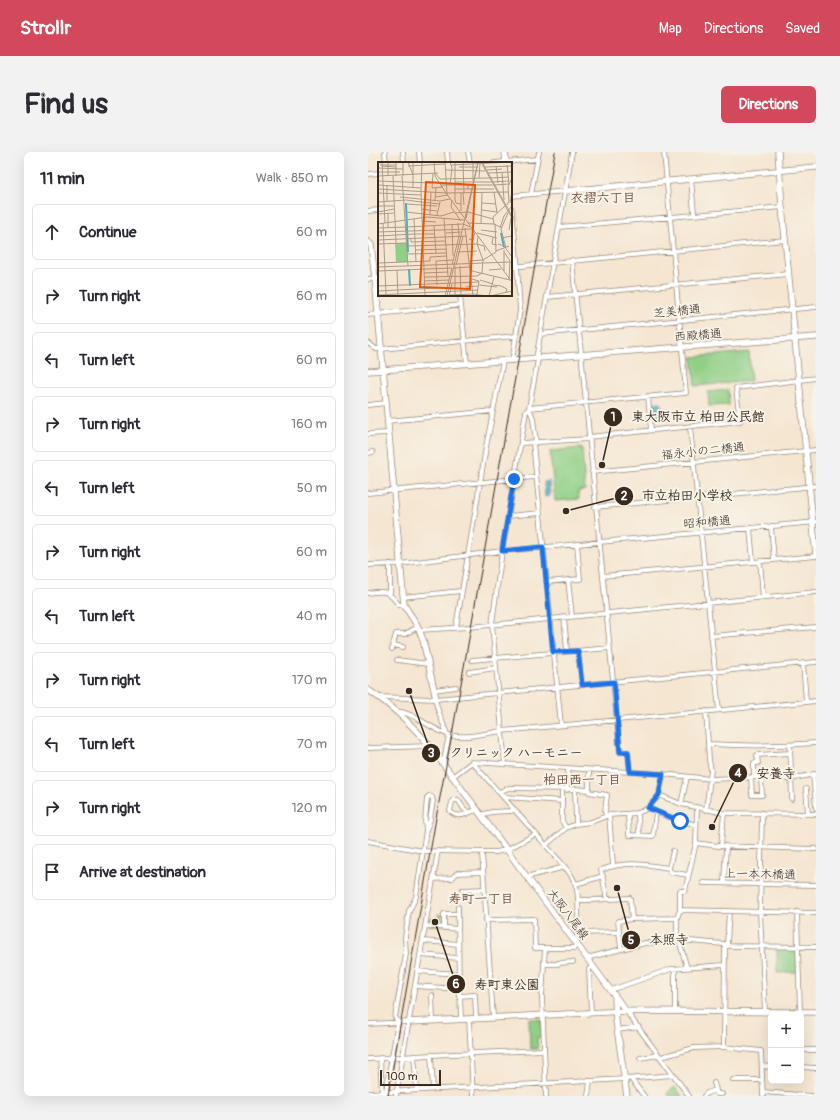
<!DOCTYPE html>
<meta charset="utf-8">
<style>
body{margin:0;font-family:Pangolin,"Klee One",sans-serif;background:#f2f2f3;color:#2b2b33}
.controls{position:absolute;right:12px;bottom:12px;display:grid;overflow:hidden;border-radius:6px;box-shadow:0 4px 16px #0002}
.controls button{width:36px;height:36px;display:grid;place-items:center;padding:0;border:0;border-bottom:1px solid #e1e1e2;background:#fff;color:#2b2b33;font:20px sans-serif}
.scale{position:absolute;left:12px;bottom:10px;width:61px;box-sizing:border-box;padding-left:4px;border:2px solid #3b2a1e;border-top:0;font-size:11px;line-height:14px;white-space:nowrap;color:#3b2a1e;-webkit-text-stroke:3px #f7f3e8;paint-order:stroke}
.stop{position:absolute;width:12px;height:12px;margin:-9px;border:3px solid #1a73e8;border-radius:50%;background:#fff}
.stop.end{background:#1a73e8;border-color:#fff;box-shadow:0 1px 4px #0008}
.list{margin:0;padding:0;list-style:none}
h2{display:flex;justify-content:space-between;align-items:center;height:52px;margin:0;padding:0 16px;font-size:17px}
h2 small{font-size:13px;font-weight:400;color:#7c7c81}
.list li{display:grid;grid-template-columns:26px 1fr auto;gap:12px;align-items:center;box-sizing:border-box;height:56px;margin:0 8px 8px;padding:0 8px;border:1px solid #e1e1e2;border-radius:6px}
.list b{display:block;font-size:15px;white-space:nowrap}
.list em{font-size:13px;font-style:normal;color:#7c7c81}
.icon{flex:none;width:22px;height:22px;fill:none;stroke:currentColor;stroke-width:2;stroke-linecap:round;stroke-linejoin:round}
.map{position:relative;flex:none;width:448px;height:944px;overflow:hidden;border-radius:6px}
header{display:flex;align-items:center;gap:24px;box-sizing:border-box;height:56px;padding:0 20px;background:#d1495b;color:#fff}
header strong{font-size:19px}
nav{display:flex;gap:22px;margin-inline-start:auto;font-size:14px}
.intro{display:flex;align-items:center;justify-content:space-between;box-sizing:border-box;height:96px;padding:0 24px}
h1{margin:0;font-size:28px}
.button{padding:10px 18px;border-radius:6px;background:#d1495b;color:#fff;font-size:14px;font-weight:700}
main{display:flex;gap:24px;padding:0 24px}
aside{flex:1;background:#fff;border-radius:6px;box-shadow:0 4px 16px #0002}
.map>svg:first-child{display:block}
.green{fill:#90cf86;stroke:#667c52}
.water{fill:#43afc1;stroke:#3f6c70}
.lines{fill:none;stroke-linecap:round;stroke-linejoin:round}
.street-casing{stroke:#988878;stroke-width:5.5}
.secondary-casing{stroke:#988878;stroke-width:7}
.street{stroke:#fff;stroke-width:4}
.secondary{stroke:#fff;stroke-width:5.5}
.rail{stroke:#3b2a1e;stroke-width:1}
.route{stroke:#1a73e8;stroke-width:5}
.labels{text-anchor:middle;stroke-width:4;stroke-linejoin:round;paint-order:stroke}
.street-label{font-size:12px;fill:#3b2a1e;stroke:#f7f3e8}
.neighbourhood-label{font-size:13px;font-weight:bold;fill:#734e43;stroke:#f7f3e8}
.inset-river{fill:none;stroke:#43afc1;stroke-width:2}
.inset-road{fill:none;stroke:#ab9b89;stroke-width:1}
.view{fill:#df570d;fill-opacity:0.15;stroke:#df570d;stroke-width:2}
.inset-edge{fill:none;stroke:#3b2a1e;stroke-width:2}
.leader{fill:none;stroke:#3b2a1e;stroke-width:1.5}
.callout-dot{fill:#3b2a1e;stroke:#f7f3e8;stroke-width:1.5}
.mark-label{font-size:12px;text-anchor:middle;font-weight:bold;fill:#fff}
.callout-label{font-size:13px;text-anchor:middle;font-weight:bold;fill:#3b2a1e;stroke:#f7f3e8;stroke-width:4;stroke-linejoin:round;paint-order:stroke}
</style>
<header>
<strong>Strollr</strong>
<nav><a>Map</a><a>Directions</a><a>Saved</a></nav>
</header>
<div class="intro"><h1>Find us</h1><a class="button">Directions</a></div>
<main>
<aside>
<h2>11 min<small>Walk · 850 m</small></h2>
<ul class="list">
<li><svg class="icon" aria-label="ahead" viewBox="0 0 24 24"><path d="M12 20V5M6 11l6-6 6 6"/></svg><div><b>Continue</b></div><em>60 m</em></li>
<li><svg class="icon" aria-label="right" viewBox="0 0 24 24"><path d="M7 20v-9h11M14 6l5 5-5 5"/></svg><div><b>Turn right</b></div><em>60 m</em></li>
<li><svg class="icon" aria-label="left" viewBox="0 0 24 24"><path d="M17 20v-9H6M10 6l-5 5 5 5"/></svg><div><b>Turn left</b></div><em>60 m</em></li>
<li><svg class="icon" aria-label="right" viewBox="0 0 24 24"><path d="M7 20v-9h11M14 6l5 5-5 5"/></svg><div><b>Turn right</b></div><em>160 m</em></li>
<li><svg class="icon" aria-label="left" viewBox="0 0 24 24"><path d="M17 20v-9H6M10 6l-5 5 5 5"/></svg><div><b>Turn left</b></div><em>50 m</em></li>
<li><svg class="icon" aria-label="right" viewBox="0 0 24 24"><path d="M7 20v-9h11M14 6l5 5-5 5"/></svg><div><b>Turn right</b></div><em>60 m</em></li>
<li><svg class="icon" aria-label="left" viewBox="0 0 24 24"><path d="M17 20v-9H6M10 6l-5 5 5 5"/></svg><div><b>Turn left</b></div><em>40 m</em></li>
<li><svg class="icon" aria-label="right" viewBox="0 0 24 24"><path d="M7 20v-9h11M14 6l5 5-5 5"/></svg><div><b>Turn right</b></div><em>170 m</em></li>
<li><svg class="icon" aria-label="left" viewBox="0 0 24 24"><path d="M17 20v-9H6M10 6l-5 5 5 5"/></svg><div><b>Turn left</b></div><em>70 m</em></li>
<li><svg class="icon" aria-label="right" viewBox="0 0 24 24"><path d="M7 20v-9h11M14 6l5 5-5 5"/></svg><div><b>Turn right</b></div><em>120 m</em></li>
<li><svg class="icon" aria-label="arrive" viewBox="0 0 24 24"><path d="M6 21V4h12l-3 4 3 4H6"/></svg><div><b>Arrive at destination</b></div></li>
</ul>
</aside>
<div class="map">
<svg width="448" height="944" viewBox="0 0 448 944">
<rect width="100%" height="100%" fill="#f7f3e8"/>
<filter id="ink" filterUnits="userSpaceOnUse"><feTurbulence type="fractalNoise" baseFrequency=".025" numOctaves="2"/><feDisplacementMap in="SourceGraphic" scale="8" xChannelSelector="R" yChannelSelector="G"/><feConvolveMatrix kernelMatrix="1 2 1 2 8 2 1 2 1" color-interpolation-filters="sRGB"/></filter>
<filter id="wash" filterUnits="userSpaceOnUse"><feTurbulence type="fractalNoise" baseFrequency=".012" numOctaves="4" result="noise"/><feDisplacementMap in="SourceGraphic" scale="16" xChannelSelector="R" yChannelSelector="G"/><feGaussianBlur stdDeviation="0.9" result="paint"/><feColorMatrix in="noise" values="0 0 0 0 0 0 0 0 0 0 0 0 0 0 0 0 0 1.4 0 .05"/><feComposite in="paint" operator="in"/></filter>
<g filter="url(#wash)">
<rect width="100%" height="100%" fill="#f5e6d1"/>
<path class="green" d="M381 200 383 229 327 234 324 205Z
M360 238 361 253 341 254 340 240Z
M214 296 217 338 210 339 211 347 187 349 182 299Z
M70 762 74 763V773H61L62 766 70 767Z
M409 796H427L429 798V820L409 821Z
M161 867H173L174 885H169L170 897H162Z
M307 935 314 944H301L299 941Z"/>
<path class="water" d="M286 251H293L294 265 288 266Z
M181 329 182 344 177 345 176 330Z"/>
</g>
<g filter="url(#ink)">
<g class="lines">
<g class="street-casing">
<path id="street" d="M17 0 18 11
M35 0 36 11
M51 0 52 11
M79 0 80 11
M100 0 102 11
M126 11 169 7
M0 22 11 21
M323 27 326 61
M163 42 171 0
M143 44 198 39
M0 59 11 58
M191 75 414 55
M204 108 252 600H260L262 620
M143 115 417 88
M0 127 11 126
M92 143 99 212
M179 145 420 122
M0 163 93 153
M172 182 448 155
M0 191 8 197H13L148 184
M168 207 204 0
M144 209 152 158 149 114
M280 244 283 278
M0 253 18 251
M161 256 318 241 296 0
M161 256 165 266 168 291
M19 269 125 259
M322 275 351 558
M0 282 20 281
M221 285 372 269 368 236 448 226
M153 291 221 287
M165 291 193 573
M0 301 5 300
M224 320 448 298
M0 341 167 325
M227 355 448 334
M140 364 172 361
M403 374 406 408
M382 376 385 410
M392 409 395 445
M0 413 32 412 134 399 448 370
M235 424 448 404
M200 428 204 464
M178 430 212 427 209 392
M0 441C18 438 20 439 31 453H36
M22 441V412
M35 445 93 439
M196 464 199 499
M88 475 118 295 135 209
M51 478 102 475 448 440
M343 484 448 475
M25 493 35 495
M24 497 28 482H37L50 475
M210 499 214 533
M29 508 60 512
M104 508 242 496
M435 511 438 549
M101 520 128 516
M66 538 88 535
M11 545 68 547 448 510
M67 547 70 558 79 582
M28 559C48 561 63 578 82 583 96 587 119 581 134 579L448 549
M338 559 341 608 343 618 338 658
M341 592C376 594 412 594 448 591
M422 593 424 647
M0 596 62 594
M104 610 197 715C201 720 205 725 207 731 213 746 209 776 209 792L206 796H167L166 767 118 768
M75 612 81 583
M137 612 124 472 134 399 158 260 161 256 170 207
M221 618V640L239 643 237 659 238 664
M445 622 448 656
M84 625 104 610 295 622 343 627 393 625 422 627 448 622
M383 625 384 643H394L393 625
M386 625V611H390L389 603 422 601
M194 637V669L198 676
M207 637 221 638
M438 637 440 662
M199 638 200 617
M131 640 141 636 207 637 208 672
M291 643 313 652 356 661 448 662
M136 645 194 649
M313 652 319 625
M280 656 298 664 328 673
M101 660 96 657 90 648H85L84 650 82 659C90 668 99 661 108 658
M270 661 271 683
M394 661 392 760 397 860
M260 662 261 683 285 684 288 660
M112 663 124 660 143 659 146 657
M241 663 245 713
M0 689 55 699 128 700 138 698 168 682
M328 691 350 694 448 697
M178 693 198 676 208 672 223 670 241 663 270 661 280 656 291 643 295 622
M353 694 356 661
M114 701 125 865
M301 716 305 699
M158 725 197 715
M65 727 84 726 89 721 115 720
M335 731 448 733
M356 731 358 694
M208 732 235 724
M94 738 116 737
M239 747 233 718C257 709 276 712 301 716L302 720 320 723
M210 748H223L262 746 264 767
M90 755 91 844 107 843 108 866
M312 758 448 761
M429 760 432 860
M57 774 90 777
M76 776V762H89
M209 781 251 780
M309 786V766L312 758V739H317L328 691 329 656
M311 788 319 816
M55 789 90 792
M177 796 174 845 178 944
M253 797 250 769 264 767 309 766
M52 803 90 806
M219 806 277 791 292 790 309 786 311 788 355 792 361 794 448 795
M176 812H190V811L205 810
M307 817V859
M49 819 90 822
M47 834 91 837
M243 838 303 817 356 813
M64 843 65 868
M92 843 93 867
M258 859 321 944
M223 861 221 817 225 814
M101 867 105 944
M0 872 41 870
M249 878 271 875
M356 895 357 795 359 792 361 759
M433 898H448
M63 903 176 898
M46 904 49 938
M293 905 326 896 356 895 393 899 395 944
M12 906 14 940
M272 906 291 903
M0 907 63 903 65 937
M394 914 403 915
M433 915 448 916
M263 927 276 944
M365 928H394
M348 938 349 942H354
M395 940 444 944
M0 941 257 927 305 923
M17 944 30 870 27 865 38 802 37 785 41 759 48 745 58 678 57 669 59 646 61 644 64 645 65 648 62 668 58 678
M28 944 70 699
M220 944 222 929
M336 944 339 941 348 938 346 931"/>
</g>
<g class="secondary-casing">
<path id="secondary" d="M137 0 138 11
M410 0 414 55 448 403
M198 39 448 15
M143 57 149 114
M0 90 3 93 7 126 36 453 49 473 55 488 68 547
M0 219 448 185
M0 538C24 553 44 573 62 594L258 859
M247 845 248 869 259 944
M41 870 258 859 448 860"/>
</g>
<use href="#street" class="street"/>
<use href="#secondary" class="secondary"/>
<path class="rail" d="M20 944 68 666 85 577 187 0"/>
</g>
</g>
<g class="lines" filter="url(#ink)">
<path class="route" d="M146 327 134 399 175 395 185 500 210 499 214 533 246 530 252 600H260L262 620 295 622 291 643 280 656 312 669"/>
</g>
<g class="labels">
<g class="street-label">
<text transform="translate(309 159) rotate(-6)" y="4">芝美橋通</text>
<text transform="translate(330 183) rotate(-5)" y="4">西殿橋通</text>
<text transform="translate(335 299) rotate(-6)" y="4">福永小の二橋通</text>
<text transform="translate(339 370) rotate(-5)" y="4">昭和橋通</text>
<text transform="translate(392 722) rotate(1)" y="4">上一本木橋通</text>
<text transform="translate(200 762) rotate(53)" y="4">大阪八尾線</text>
</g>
<g class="neighbourhood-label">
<text x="235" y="50">衣摺六丁目</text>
<text x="214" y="632">柏田西一丁目</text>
<text x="113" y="751">寿町一丁目</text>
</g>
</g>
<g transform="translate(10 10)">
<rect width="134" height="134" fill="#f5e6d1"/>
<path d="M17 81H29L30 100H18Z" fill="#90cf86"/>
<path class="inset-river" d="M28 41 30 90M123 71 126 85M31 107 32 124"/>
<path class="inset-road" d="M4 0 7 61M30 0 35 13V26M35 0V13M56 0 57 14 68 31 130 30M67 0 69 32M72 0 74 6 72 23M77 0V38L78 41 83 42M103 0 134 56M104 0 134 54M85 1 86 31M2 3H18M73 3 134 0M129 3 131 22M4 4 18 5M30 4 67 2M118 4 120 21M81 5H100M107 5 134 4M0 6 25 7M67 8 107 9M109 8 124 7M0 10H22M124 10 126 38M57 11 62 17 112 16M110 11 134 10M55 12 54 26 65 25M0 14 60 11M10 14V0M15 14 18 81M18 14V0M24 14 30 104M25 14V0M101 16 102 1M112 16 131 15M0 19 54 21M77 20H94M96 20H114M115 20 131 19M95 21V1M0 23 43 26M9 23V39M63 23H115M90 23V27H116M117 23 131 22M0 27 68 31 134 120M77 27H90M43 29 47 134M43 29 44 0M116 30 119 51M0 31 43 33M83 31V49M85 31 86 43M22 35 62 39 72 37M57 35 70 33M28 38 43 40M57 38 58 26M74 38 73 45 83 59M0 40 28 38M43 40 62 42M104 41 118 42M132 41 134 29M28 42 59 44M129 43 131 39 130 25 134 16M0 44H16M43 47 59 49M104 48 119 50M0 50 16 47M28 50 63 54M77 51 90 50 115 57M0 52 16 51M10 52V66M52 52 53 30M89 52 88 56 100 1M59 53 62 40M63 54 76 50M36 57 38 100M66 57 70 114M44 59 58 60M5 61 8 132M90 61 116 62 122 65M103 61 104 31M0 62 49 55 86 58M116 62 115 55 127 44M74 63 75 94M56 64 58 91M29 65 85 62 92 65M0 66 29 65M87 66 95 134M122 66 126 54 134 44M103 68 119 70M131 68 133 56M0 70 94 67M68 71 83 70M99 71 119 76M37 72H57M0 74 37 72M100 74 99 82 105 98 104 111M115 75 114 82 119 83M33 76V80L68 79M123 76 134 74V67M91 77 95 78 97 70M0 78 89 74M0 82 29 81M99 82 106 84 107 89M120 82 126 84 134 95M30 84 99 82M128 86 123 67 130 51M38 88 69 87M126 88V109M118 89 131 84M80 90 99 89M126 90 132 99 131 117M30 92 69 91M105 98 118 90 117 62M91 99 105 98M0 101 52 99V95L69 94M74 103 81 74 80 61M78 103 85 74M77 104V134M82 104 83 134M0 105 132 100M76 106 92 105 94 109 132 118M19 108 20 134M111 108 123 107M0 109 74 106M46 111 70 110M46 115 99 114 104 111M94 117 101 119 99 132M102 118 115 122M46 119 71 118M59 123 58 99 75 98M101 123 119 125M115 123 123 124 129 127 128 130M0 124 101 120M88 125 100 124M0 129 59 126M95 132 109 134M0 133 100 128M71 133 95 132M67 134 74 106M69 134 100 0M71 134 74 122M111 134 116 115M112 134 134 129"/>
<path class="view" d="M48 20 97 23 92 127 42 125Z"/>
<rect width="134" height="134" class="inset-edge"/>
</g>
<path class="leader" d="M234 313L245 265M198 359L256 344M41 539L63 601M344 675L370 621M249 736L263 788M67 770L88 832"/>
<g class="callout-dot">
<circle cx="234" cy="313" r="4"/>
<circle cx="198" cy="359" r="4"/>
<circle cx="41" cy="539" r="4"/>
<circle cx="344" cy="675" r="4"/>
<circle cx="249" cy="736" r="4"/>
<circle cx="67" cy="770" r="4"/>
<circle cx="245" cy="265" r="10"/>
<circle cx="256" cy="344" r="10"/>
<circle cx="63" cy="601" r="10"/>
<circle cx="370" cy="621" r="10"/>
<circle cx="263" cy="788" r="10"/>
<circle cx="88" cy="832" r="10"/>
</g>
<g class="mark-label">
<text x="245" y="269">1</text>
<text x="256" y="348">2</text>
<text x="63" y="605">3</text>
<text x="370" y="625">4</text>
<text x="263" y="792">5</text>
<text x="88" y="836">6</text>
</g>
<g class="callout-label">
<text x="330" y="269">東大阪市立 柏田公民館</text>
<text x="319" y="348">市立柏田小学校</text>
<text x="148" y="605">クリニック ハーモニー</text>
<text x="408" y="626">安養寺</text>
<text x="301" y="792">本照寺</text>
<text x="139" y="837">寿町東公園</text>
</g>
</svg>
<div class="controls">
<button>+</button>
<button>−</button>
</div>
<div class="scale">100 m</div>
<div class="stop" style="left:312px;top:669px"></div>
<div class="stop end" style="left:146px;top:327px"></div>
</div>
</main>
